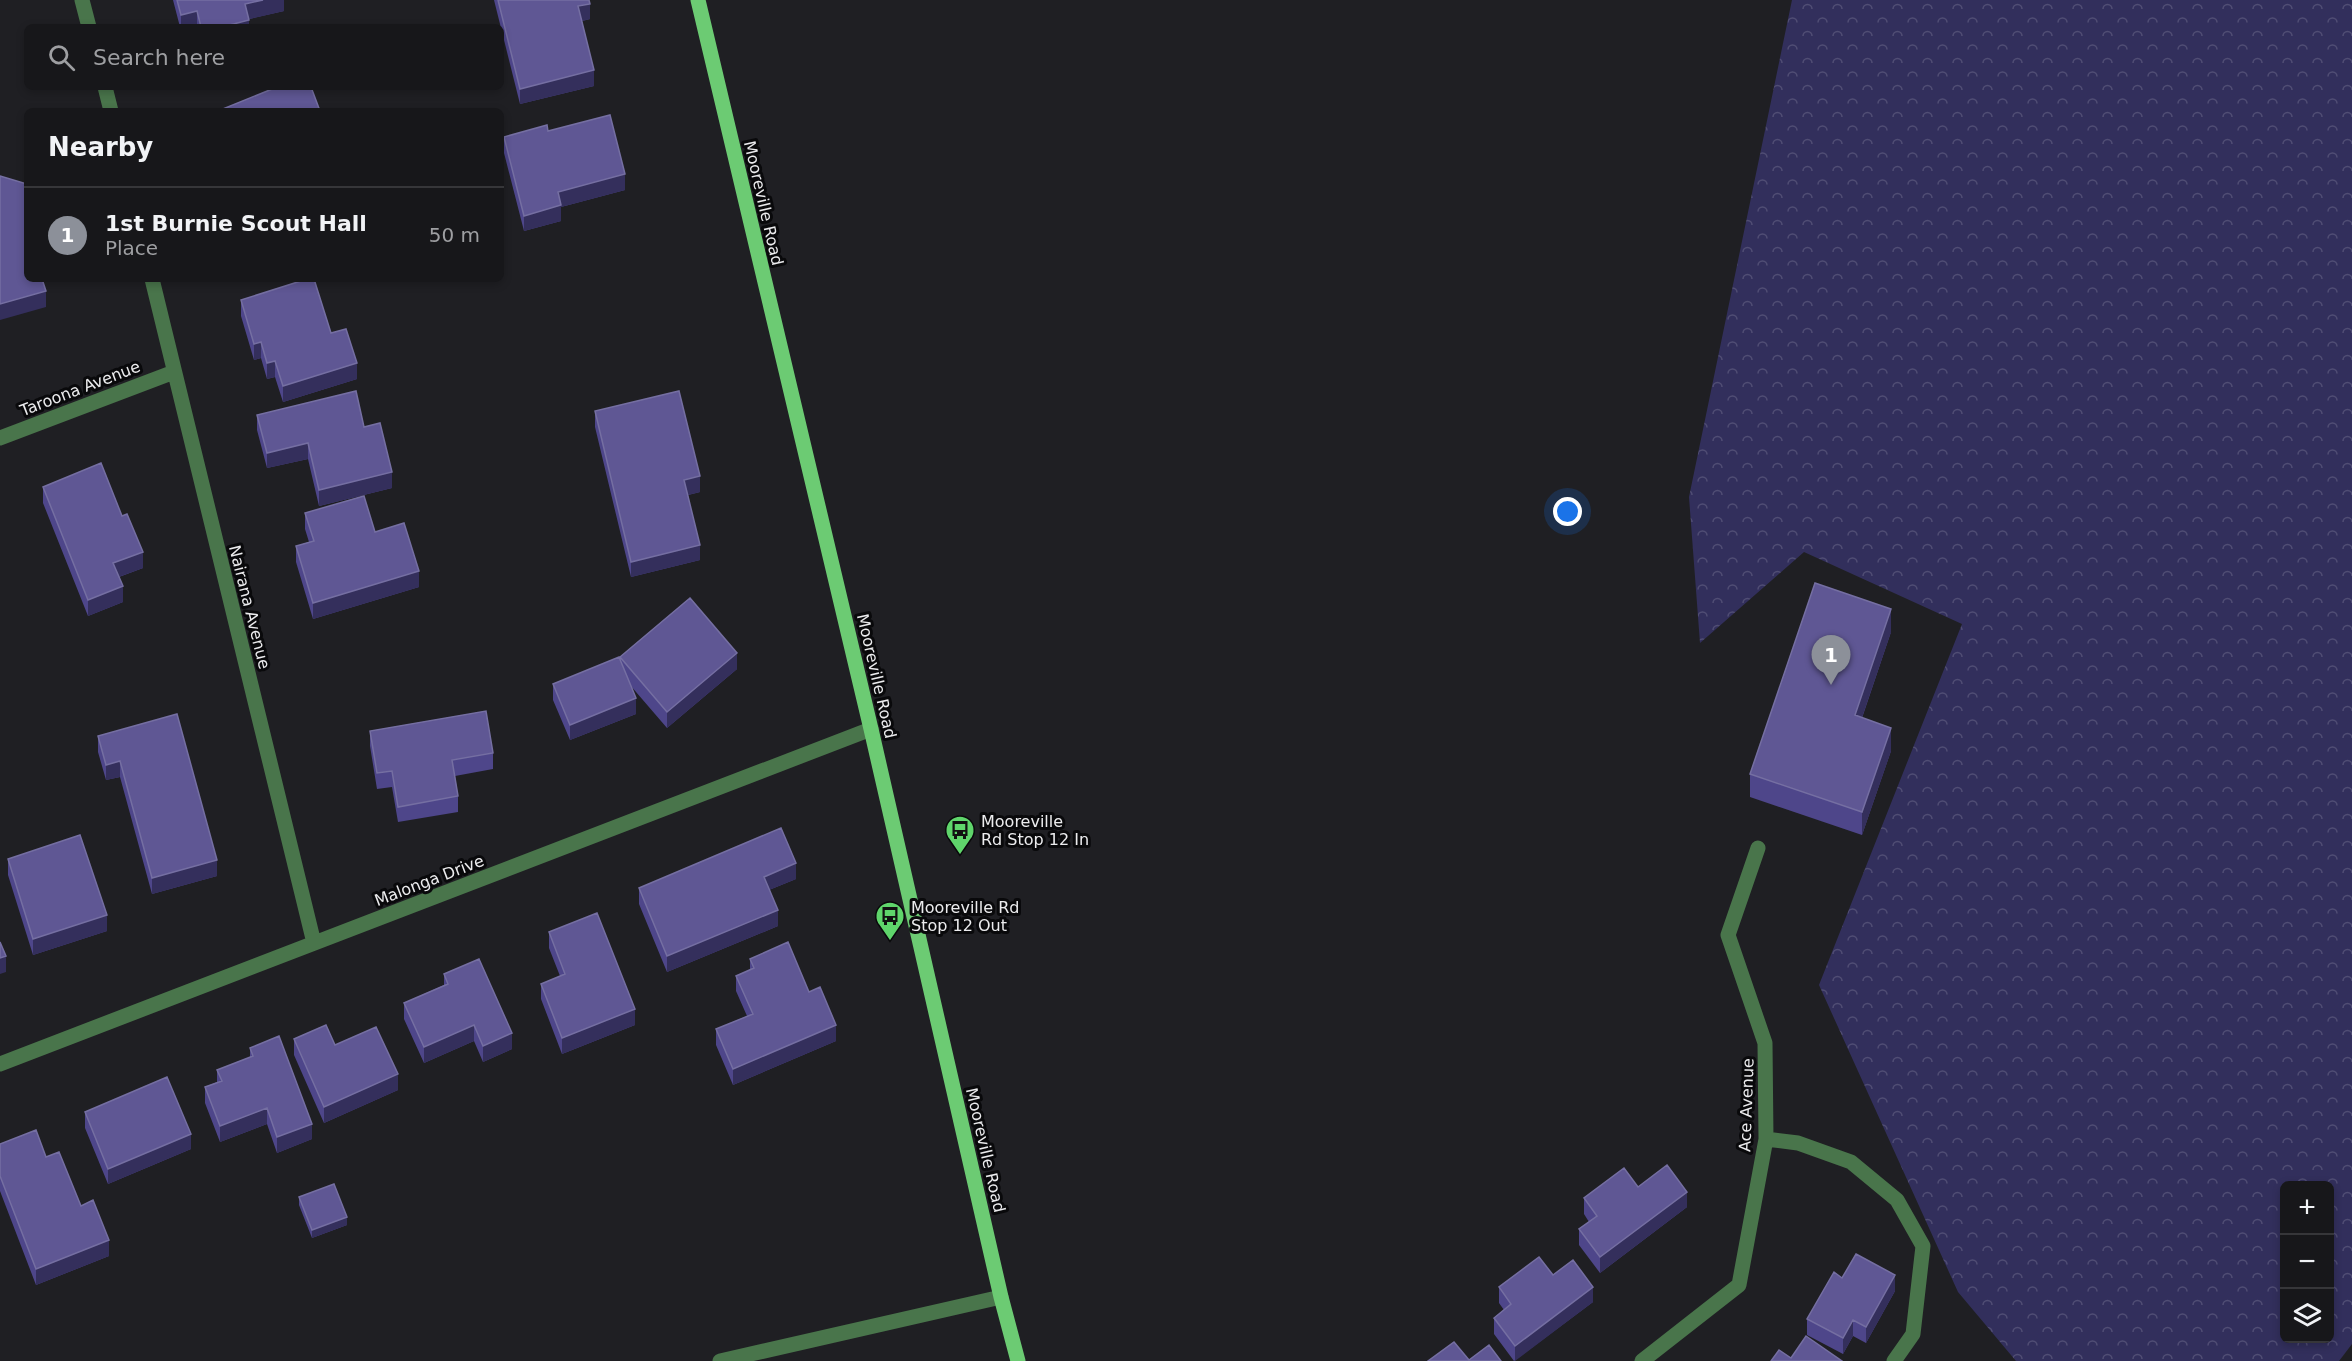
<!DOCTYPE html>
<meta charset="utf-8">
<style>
body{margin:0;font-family:"DejaVu Sans",sans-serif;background:#242427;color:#f1f3f6}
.controls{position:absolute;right:18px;bottom:18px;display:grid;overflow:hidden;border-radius:9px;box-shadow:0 3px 9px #0003}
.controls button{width:54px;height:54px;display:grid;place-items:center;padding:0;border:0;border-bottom:2px solid #363639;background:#17171a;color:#f1f3f6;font:30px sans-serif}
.you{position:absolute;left:1568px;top:512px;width:21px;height:21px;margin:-15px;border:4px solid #fff;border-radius:50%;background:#1a73e8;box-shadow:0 0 0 9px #1a73e833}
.badge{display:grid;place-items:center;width:39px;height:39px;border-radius:50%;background:#8c9099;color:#fff;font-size:20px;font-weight:700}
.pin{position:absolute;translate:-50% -50px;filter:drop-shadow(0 2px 3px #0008)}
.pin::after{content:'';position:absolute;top:32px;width:21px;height:18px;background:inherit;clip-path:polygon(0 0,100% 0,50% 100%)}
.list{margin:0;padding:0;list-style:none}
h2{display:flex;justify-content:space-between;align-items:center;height:78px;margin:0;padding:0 24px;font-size:26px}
h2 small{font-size:20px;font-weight:400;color:#9e9fa2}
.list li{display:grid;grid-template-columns:39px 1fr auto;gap:18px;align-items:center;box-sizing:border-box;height:96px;padding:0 24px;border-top:2px solid #363639}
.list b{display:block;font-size:22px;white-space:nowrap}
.list p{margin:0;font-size:20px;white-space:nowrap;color:#9e9fa2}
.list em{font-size:20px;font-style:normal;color:#9e9fa2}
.icon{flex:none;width:33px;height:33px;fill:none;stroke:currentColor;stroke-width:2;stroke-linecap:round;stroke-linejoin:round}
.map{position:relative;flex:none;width:2352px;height:1361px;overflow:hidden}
.search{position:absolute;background:#17171a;box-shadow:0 3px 9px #0003;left:24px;top:24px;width:480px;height:66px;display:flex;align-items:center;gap:15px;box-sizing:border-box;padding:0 21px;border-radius:9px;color:#9e9fa2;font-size:22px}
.panel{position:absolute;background:#17171a;box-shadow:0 3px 9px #0003;left:24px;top:108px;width:480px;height:174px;border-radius:9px}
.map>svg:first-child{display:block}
.forest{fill:url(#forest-crowns);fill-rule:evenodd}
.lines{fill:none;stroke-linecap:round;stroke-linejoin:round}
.minor{stroke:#49754b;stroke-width:15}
.major{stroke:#6ccb73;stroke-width:15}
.wall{fill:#4e468a}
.shaded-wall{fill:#342f5c}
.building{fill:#5f5794;stroke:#756fa2;stroke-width:1.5}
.labels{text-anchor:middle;stroke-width:6;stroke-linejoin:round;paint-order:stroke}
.street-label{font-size:16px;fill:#ececee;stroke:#09090b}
.poi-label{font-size:16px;fill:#ececee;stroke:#09090b;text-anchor:start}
</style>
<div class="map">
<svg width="2352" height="1361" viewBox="0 0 2352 1361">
<defs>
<pattern id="forest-crowns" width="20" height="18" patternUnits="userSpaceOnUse" patternTransform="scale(1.5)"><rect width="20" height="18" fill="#322f5c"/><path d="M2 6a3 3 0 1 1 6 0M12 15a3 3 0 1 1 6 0" fill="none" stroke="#504d74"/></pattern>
</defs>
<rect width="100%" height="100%" fill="#1f1f23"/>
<path class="forest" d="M1792 0H2352V1344L2339 1361H2016L1958 1292 1819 985 1962 624 1804 552 1700 643 1689 497ZM2284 1186H2330V1338H2284Z"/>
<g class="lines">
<path class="minor" d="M82 0 89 27
M105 87 111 111
M152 279 314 943
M0 438 174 372
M0 1064 871 729
M1766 1139 1798 1143 1851 1162 1897 1200 1923 1246 1913 1334 1894 1361
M720 1361 1001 1297
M1642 1361 1739 1285 1766 1139 1765 1043 1728 935 1758 848"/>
<path class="major" d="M698 0 871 729 1001 1297 1018 1361"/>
</g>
<path class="wall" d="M173 0H284V11L249 19V27H180Z
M494 0H589L590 19 582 21 594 86 520 104Z
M548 131 625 190 561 207V221L524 231 504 153V137Z
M241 300 331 333 357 379 283 402 275 377 267 379 261 358 254 360 241 316Z
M595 411 700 492 688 495 700 560 631 577 595 427Z
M257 415 364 427 392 488 319 506 308 459 267 468 257 430Z
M43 487 143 568 119 577 123 602 88 616 43 503Z
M305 513 375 532 419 587 313 619 296 562V546L309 542 305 529Z
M1891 632 1862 718 1891 751 1862 835 1750 797V774Z
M620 657 737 669 667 728 630 685 636 714 570 740 553 700V684L620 660Z
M370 731 493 753V769L455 776 458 796V812L398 822 392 787 377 789 370 746Z
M98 736 217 876 152 894 120 777 106 780 98 752Z
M8 859 107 931 33 955 8 875Z
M796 879 769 890 778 926 667 972 639 904V888Z
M549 932 635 1025 562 1054 541 999V984L560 976 549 948Z
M750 959 809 992 836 1041 733 1085 716 1045V1029L747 1016 736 991V976L750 970Z
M444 974 512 1049 483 1062 474 1041 424 1063 404 1019V1003L444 985Z
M294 1039 335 1045 398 1090 324 1123 294 1055Z
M250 1048 312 1139 277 1153 267 1124 220 1142 205 1103V1087L217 1082V1070L250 1057Z
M85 1112 191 1149 108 1184 85 1128Z
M0 1144 46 1157 81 1206 109 1256 36 1285 0 1191Z
M299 1197 347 1225 312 1238 299 1205Z
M1584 1198 1687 1207 1600 1273 1579 1245V1229L1589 1222 1584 1214Z
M1553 1275 1593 1302 1514 1361 1494 1334V1318L1504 1310 1499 1303V1287Z
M1842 1278 1895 1291 1866 1343 1853 1336 1843 1354 1807 1335V1319Z"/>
<path class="shaded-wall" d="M263 0H284V11L245 20V4Z
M590 4V19L578 22V6Z
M197 11V26L181 27V15Z
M249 20V27H222Z
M594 70V86L520 104V89Z
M625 174V190L561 207V221L524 231V216L558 192Z
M46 291V307L0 320V304Z
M261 342V358L254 360V344Z
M275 361V377L267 379V363Z
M357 363V379L283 402V386Z
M308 443V459L267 468V453Z
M392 472V488L319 506V490Z
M700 476V492L684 496V480Z
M700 545V560L631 577V562Z
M143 552V568L113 579V563Z
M419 571V587L313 619V603Z
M123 586V602L88 616V600Z
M1891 609V632L1855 738V715Z
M737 653V669L667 728V712Z
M636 698V714L570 740V725Z
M1891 728V751L1862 835V812Z
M120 761V777L106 780V765Z
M217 860V876L152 894V878Z
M796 863V879L764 892V877Z
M778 910V926L667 972V956Z
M107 915V931L33 955V939Z
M6 956V972L0 974V958Z
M635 1009V1025L562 1054V1038Z
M474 1025V1041L424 1063V1047Z
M836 1025V1041L733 1085V1069Z
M512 1033V1049L483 1062V1046Z
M398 1074V1090L324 1123V1107Z
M267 1108V1124L220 1142V1126Z
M312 1124V1139L277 1153V1137Z
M191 1134V1149L108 1184V1169Z
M1687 1192V1207L1600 1273V1257Z
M347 1217V1225L312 1238V1230Z
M109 1240V1256L36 1285V1269Z
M1895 1275V1291L1866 1343V1327Z
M1593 1287V1302L1515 1361V1346Z
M1853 1320V1336L1843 1354V1338Z"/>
<path class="building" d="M177 0H263L245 4 249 20 222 27H201L197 11 181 15Z
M498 0H589L590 4 578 6 594 70 520 89Z
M277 87H311L320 111H218Z
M610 115 625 174 558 192 561 205 524 216 504 137 547 125 548 131Z
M0 176 27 184V279H42L46 291 0 304Z
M307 279H314L331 333 346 329 357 363 283 386 275 361 267 363 261 342 254 344 241 300Z
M356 391 364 427 380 423 392 472 319 490 308 443 267 453 257 415Z
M679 391 700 476 684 480 700 545 631 562 595 411Z
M101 463 122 516 127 514 143 552 113 563 123 586 88 600 43 487Z
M364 496 375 532 404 523 419 571 313 603 296 546 314 541 305 513Z
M1815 583 1891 609 1855 715 1891 728 1862 812 1750 774Z
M690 598 737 653 667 712 620 657Z
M619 657 636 698 570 725 553 684Z
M486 711 493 753 452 760 458 796 398 807 392 771 377 773 370 731Z
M177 714 217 860 152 878 120 761 106 765 98 736Z
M781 828 796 863 764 877 778 910 667 956 639 888Z
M80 835 107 915 33 939 8 859Z
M597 913 635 1009 562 1038 541 984 565 974 549 932Z
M0 942 6 956 0 958Z
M788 942 809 992 820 987 836 1025 733 1069 716 1029 753 1014 736 976 754 968 750 959Z
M479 959 512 1033 483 1046 474 1025 424 1047 404 1003 448 984 444 974Z
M326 1025 335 1045 376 1027 398 1074 324 1107 294 1039Z
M279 1036 312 1124 277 1137 267 1108 220 1126 205 1087 222 1081 217 1070 253 1056 250 1048Z
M167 1077 191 1134 108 1169 85 1112Z
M36 1130 46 1157 59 1152 81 1206 93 1200 109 1240 36 1269 0 1176V1144Z
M1667 1165 1687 1192 1600 1257 1579 1229 1597 1216 1584 1198 1624 1168 1638 1187Z
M334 1184 347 1217 312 1230 299 1197Z
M1856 1254 1895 1275 1866 1327 1853 1320 1843 1338 1807 1319 1834 1272 1842 1278Z
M1539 1257 1553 1275 1573 1260 1593 1287 1515 1346 1494 1318 1511 1304 1499 1287Z
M1806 1336 1842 1361H1771L1779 1350 1791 1358Z
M1454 1342 1469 1360 1489 1345 1501 1361H1428Z"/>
<defs>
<g id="bus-pin" transform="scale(1.5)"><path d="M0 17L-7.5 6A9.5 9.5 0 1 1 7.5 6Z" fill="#5fd56b" stroke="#09090b"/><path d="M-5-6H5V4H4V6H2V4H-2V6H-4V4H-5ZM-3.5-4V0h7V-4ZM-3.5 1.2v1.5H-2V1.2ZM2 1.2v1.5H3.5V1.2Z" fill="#111"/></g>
</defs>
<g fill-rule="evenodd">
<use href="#bus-pin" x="960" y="830"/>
<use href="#bus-pin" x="890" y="916"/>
</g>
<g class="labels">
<g class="street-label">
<text transform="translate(764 203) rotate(77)" y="6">Mooreville Road</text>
<text transform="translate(80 388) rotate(-21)" y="6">Taroona Avenue</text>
<text transform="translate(250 607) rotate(76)" y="6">Nairana Avenue</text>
<text transform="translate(877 676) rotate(77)" y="6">Mooreville Road</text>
<text transform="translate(429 880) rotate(-21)" y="6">Malonga Drive</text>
<text transform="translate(1746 1105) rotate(-88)" y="6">Ace Avenue</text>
<text transform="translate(986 1150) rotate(77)" y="6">Mooreville Road</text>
</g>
<g class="poi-label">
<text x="981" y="827">Mooreville<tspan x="981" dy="18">Rd Stop 12 In</tspan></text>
<text x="911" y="913">Mooreville Rd<tspan x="911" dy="18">Stop 12 Out</tspan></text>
</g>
</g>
</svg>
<div class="controls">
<button>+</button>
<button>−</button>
<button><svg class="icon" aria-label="layers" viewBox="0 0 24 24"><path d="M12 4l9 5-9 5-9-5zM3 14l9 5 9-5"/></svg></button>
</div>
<div class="you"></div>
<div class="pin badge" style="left:1831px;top:685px">1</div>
<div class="search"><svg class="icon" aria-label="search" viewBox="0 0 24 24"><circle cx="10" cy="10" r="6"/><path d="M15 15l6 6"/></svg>Search here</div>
<section class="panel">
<h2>Nearby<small></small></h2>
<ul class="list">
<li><span class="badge">1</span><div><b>1st Burnie Scout Hall</b><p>Place</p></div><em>50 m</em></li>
</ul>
</section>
</div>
